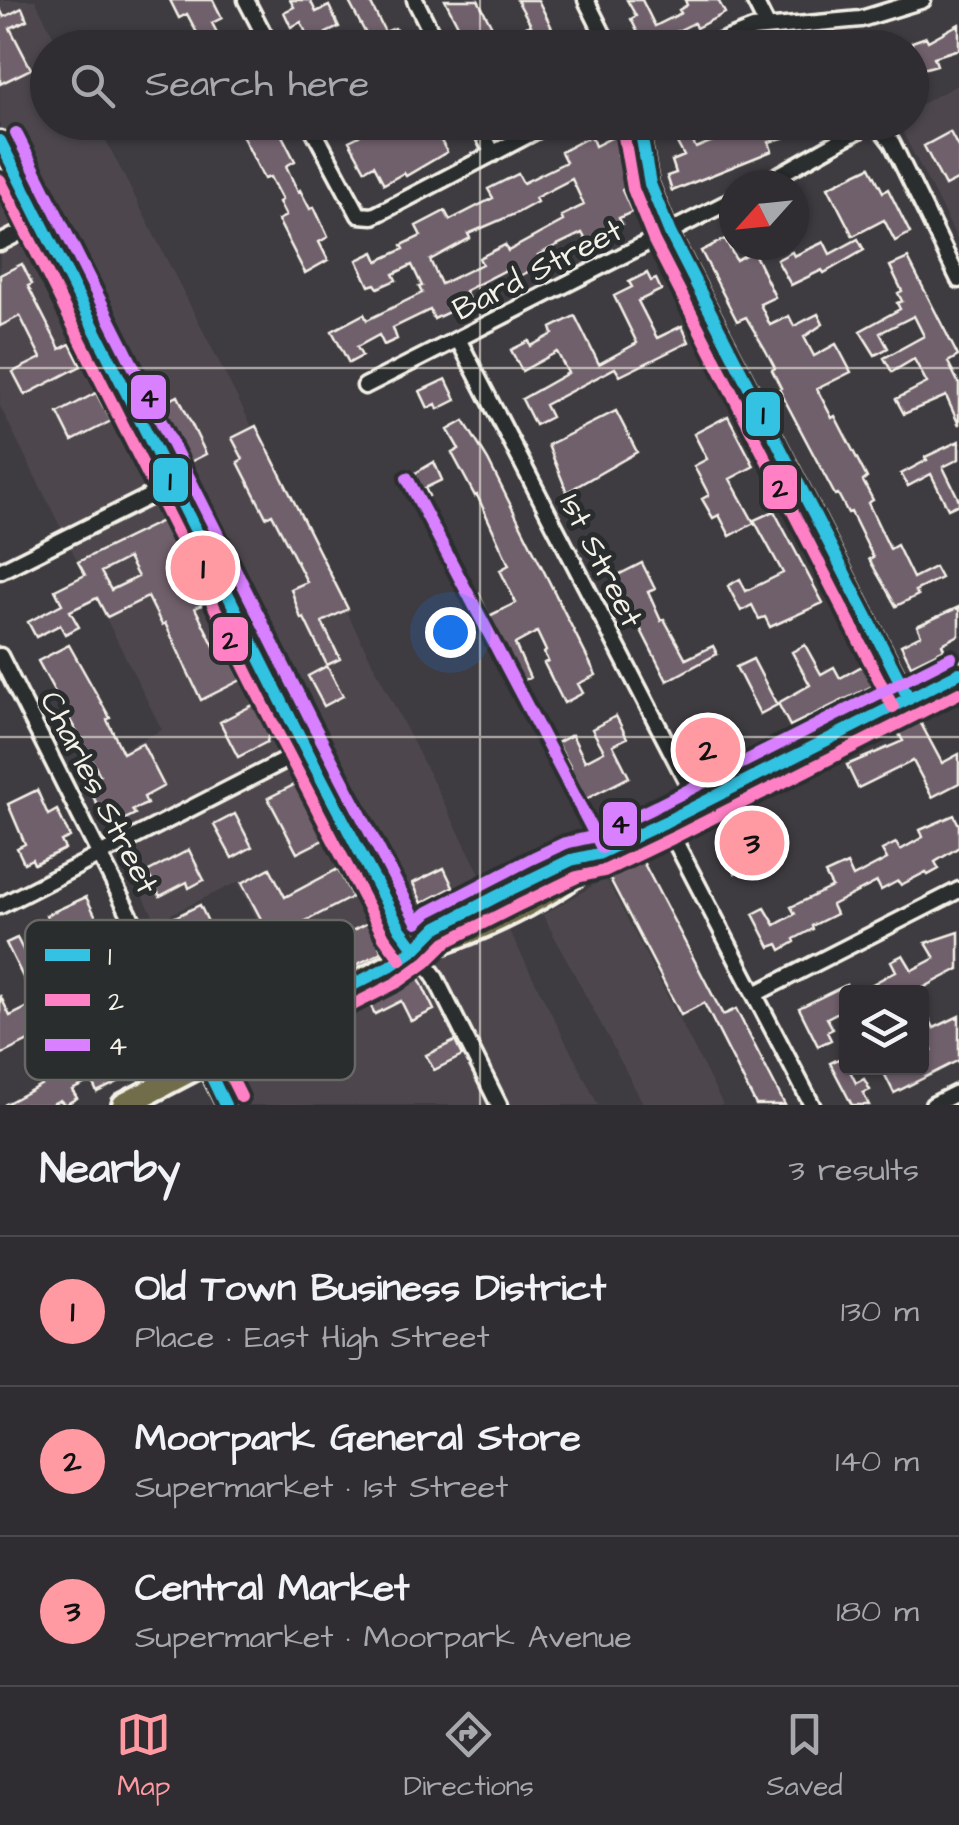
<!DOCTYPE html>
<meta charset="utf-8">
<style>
body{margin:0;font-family:"Architects Daughter",sans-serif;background:#373539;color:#f1f3f6}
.controls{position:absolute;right:30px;bottom:30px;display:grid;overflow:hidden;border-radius:10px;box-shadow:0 2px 8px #0004}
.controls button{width:90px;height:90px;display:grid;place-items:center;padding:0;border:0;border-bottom:2px solid #4a494d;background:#2f2d31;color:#f1f3f6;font:50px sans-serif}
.compass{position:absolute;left:719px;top:170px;width:90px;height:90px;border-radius:50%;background:#2f2d31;box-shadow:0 2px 8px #0004;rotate:243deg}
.you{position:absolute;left:450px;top:632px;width:35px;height:35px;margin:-25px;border:8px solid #fff;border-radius:50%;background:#1a73e8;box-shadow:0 0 0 15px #1a73e833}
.badge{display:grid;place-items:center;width:65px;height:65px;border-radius:50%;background:#ff9aa2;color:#111;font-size:32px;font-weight:700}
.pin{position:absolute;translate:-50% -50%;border:5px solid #fff;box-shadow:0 2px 10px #0006}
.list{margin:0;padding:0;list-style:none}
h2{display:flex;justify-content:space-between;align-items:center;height:130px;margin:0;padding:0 40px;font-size:42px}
h2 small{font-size:32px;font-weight:400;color:#a7a8ab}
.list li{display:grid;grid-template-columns:65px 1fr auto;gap:30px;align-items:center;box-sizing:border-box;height:150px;padding:0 40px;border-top:2px solid #4a494d}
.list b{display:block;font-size:38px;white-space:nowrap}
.list p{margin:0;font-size:32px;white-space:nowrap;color:#a7a8ab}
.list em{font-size:32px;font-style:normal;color:#a7a8ab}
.icon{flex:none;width:55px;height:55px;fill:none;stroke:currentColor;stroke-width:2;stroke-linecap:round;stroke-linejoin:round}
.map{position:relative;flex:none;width:959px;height:1105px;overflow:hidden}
.search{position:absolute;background:#2f2d31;box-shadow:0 2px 8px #0004;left:30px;right:30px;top:30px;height:110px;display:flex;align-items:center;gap:25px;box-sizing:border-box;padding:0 35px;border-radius:55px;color:#a7a8ab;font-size:38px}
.sheet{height:580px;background:#2f2d31}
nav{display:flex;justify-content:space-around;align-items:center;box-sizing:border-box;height:140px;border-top:2px solid #4a494d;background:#2f2d31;font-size:28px;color:#a7a8ab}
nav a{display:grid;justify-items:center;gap:5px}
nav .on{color:#ff9aa2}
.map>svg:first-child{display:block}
.built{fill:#4d474e}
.building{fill:#6f606c;stroke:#f4f1e8;stroke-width:2.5;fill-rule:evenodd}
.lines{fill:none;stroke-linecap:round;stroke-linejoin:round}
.minor-casing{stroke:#f4f1e8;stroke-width:21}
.tertiary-casing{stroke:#f4f1e8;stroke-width:25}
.primary-casing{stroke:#f4f1e8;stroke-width:30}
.minor{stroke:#2a2d2e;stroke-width:14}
.tertiary{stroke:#2a2d2e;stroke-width:18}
.primary{stroke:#716d4b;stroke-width:22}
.bus-1-casing{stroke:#2a2d2e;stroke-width:20}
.bus-2-casing{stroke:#2a2d2e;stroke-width:20}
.bus-3-casing{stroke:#2a2d2e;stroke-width:20}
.bus-1{stroke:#33c2e2;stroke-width:12}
.bus-2{stroke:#ff80c5;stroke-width:12}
.bus-3{stroke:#d880ff;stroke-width:12}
.grid{fill:none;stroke:#f4f1e8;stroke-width:2.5;stroke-opacity:0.55}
.labels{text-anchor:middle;stroke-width:10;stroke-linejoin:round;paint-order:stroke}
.street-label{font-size:32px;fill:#f4f1e8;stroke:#2a2d2e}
.key{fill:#2a2d2e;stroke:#676866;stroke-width:2.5}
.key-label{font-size:28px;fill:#f4f1e8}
.line-badge{stroke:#2a2d2e;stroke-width:4}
.pale-badge-label{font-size:28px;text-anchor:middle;font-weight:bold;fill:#111}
</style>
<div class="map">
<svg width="959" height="1105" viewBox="0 0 959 1105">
<rect width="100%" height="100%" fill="#3f3c41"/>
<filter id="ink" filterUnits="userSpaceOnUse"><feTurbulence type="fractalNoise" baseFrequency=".01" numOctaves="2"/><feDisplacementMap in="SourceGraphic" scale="20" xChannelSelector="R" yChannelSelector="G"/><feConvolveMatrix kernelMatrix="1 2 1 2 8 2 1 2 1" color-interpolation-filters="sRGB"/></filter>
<g filter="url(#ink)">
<path class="built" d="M0 0H35L59 47 48 48V122L97 123 598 1105H239L228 1073 312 1031 238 882 156 921 79 770 162 730 0 406Z
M959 84V242L898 123 912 122V109Z
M606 878 679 1019 723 1105H644L543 915Z"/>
<path class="building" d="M170 0H213L222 18 212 23 225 48H205L187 14 179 18Z
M290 0H310L316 12 329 6 339 27 326 33 334 48H313L301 22 291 27 284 12 294 7Z
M348 0H369L385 32 395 28 405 48H366L361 37 366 34Z
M445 0H478L503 48H482L471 26 461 31Z
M517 0H538L556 36 562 33 569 48H531L535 46 526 27 531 25Z
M627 0H642L655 26 681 13 679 10 687 5 685 0H718L725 13 696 28 694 23 645 47 631 19 636 16Z
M22 8 27 20 10 28 31 69 0 84V9L4 17Z
M959 24V49L934 57 937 65 912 72V42L926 37 928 41Z
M251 122H275L295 161 286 166 298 192 300 190 310 209 314 207 328 237 319 242 328 260 305 273 278 220 286 216 279 202 282 200 270 177 264 179 243 137 249 134 245 125Z
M352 122H460L437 133 447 152 406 176 404 173 384 184 374 165 365 170 349 141 359 136Z
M666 122H682L696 148 720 138 718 132 751 122H800L803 132 769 142 772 151 672 191 667 176 676 173 672 161 684 156Z
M950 132 959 149V179L945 186 924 146Z
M591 136 595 146 615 136 623 153 618 155 632 184 622 190 632 212 619 218 622 224 587 242 582 233 557 245 538 255 543 264 514 279 508 269 465 291 470 302 434 319 430 310 393 328 397 339 384 345 379 335 357 347 362 356 349 363 332 331 364 314 367 320 422 293 419 287 422 286 412 265 393 274 396 280 378 288 375 284 369 286 357 260 374 252 378 261 404 249 402 245 421 236 416 226 445 211 450 220 493 198 488 189 518 174 523 183 566 162 561 152ZM572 179 584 205 561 216 563 221 508 251 505 245 479 258 482 264 441 284 430 260 470 238 468 234 517 213 537 202 535 198Z
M870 167 883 192 888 189 910 233 895 241 884 220 853 236 828 187Z
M725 239 736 260 753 251 775 297 760 304 770 325 789 316 794 326 818 314 823 324 804 337 814 356 836 344 840 351 851 372 817 389 832 418 835 416 867 478 863 481 873 500 868 503 890 549 897 545 913 578 935 567 941 578 915 591 918 595 896 606 869 559 873 557 851 512 848 513 838 494 835 495 779 389 781 388 772 370 775 368 765 349 746 317 737 321 701 251Z
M858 239 864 250 824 273 822 270 791 285 777 260 792 252 794 256 824 242 830 254Z
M908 258 958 356 948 362 959 384V425L946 396 904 414 896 399 927 383 914 359 892 372 884 358 924 336 914 316 880 333 888 348 875 355 860 331 900 309 897 303 902 301 898 293 902 291 890 266Z
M22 264 32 284 28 286 60 349 70 344 81 366 25 395 13 372 41 358 20 316 0 326V275Z
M647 273 651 281 656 279 661 290 638 301 657 338 682 326 689 342 620 376 615 368 545 405 551 417 535 425 522 399 568 373 557 352 522 371 511 350 529 341 531 346 553 334 551 328 575 316 599 364 637 343 614 296 632 287 629 282Z
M446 379 456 400 438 409 436 404 428 408 420 391Z
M96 393 111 421 72 441 58 413Z
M178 396 206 454 188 463 160 405Z
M616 411 637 452 567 492 548 445Z
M728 416 754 466 730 479 754 523 730 536 719 515 713 518 702 499 709 495 694 466 707 459 694 434Z
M464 421 488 460 596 675 578 684 583 693 564 703 544 663 548 661 544 653 546 651 537 632 515 644 530 678 516 682 509 659 506 661 490 629 482 633 466 600 479 594 489 616 516 603 500 570 509 565 477 495 475 496 452 453 459 449 448 430Z
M256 426 348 609 322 622 340 659 327 665 304 618 301 619 291 589 307 582 272 514 266 517 238 462 243 459 232 438Z
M959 441V459L943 467 959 500V504L948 509 931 474 908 486 901 474 927 460 925 457Z
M434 462 442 480 425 488 429 496 418 501 407 478Z
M774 511 823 603 770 627 765 617 759 619 752 605 741 611 728 586 740 579 746 591 783 573 754 520Z
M162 521 204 604 195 608 222 662 230 658 241 680 201 700 165 623 162 625 148 597 107 617 97 598 70 611 79 627 65 634 60 625 36 637 28 622 62 604 55 590 85 575 78 562ZM128 558 138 577 111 590 101 572Z
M642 563 655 589 648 592 661 621 664 619 686 659 713 646 717 654 667 681 614 577Z
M959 607V635L942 644 944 649 911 665 901 645 921 635 917 626Z
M69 645 110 718 107 720 123 753 142 743 164 786 144 797 147 804 132 810 135 814 109 827 86 783 100 775 38 661Z
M805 645 821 674 834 667 840 678 864 665 875 685 790 726 778 703 810 685 792 652Z
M753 659 777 705 760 714 736 667Z
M327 666 343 696 324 706 308 676Z
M255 704 269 731 267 742 238 757 220 722Z
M616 716 627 738 613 745 629 777 574 805 558 775 571 768 557 743 572 735 585 761 604 751 592 729Z
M918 718 942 763 959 754V783L932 797 913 761 858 788 847 765 903 741 896 729Z
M709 722 732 766 707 779 684 735Z
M296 784 325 839 297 853 268 798Z
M37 790 48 815 57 810 70 837 61 841 65 849 34 864 32 859 24 863 17 848 25 844 8 804Z
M235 814 252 847 232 858 214 825Z
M954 815 959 825V847L935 862 939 869 928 875 926 872 901 885 898 881 881 890 877 882 832 905 836 914 812 926 813 929 794 939 795 942 781 950 778 944 770 947 753 914 765 908 775 925 795 914 791 907 832 887 825 874 847 864 853 877 887 859 882 850 896 843 900 850 923 837 920 830Z
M766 822 780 849 735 873 721 846Z
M189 850 204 880 189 888 187 882 160 896 147 872Z
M640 856 723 1015 736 1009 785 1105H756L704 1003 681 1015 607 873Z
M270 868 285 897 338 869 352 897 298 925 312 952 266 974 259 962 283 949 273 931 252 941 246 927 261 919 242 883Z
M444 868 453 887 422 903 413 883Z
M86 897 129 982 132 981 155 1024 117 1043 107 1023 113 1020 97 989 78 999 72 986 91 976 89 972 106 963 88 925 51 943 46 931 52 928 46 915Z
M200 905 210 926 202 930 225 972 231 969 246 1011 219 1025 213 1012 218 1010 200 973 167 921Z
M368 923 382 952 331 977 317 948Z
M959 932V969L915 992H858L896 971 891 961 903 955 912 970 935 958 926 943Z
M17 938 90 1081 72 1090 77 1098 65 1105 60 1100 50 1105H4L70 1069 51 1030 0 1055V995L10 1016 36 1003 6 943Z
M418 976 434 1010 411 1021 401 1001 375 1014 368 1001Z
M846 985V1008L827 1018 833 1029 827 1032 831 1040 818 1046 799 1008Z
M922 1004 934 1028 959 1016V1060L894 1093 883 1071 889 1068H922V1055L932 1050 922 1030Z
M455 1041 462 1056 434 1070 426 1055Z
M843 1057 856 1083 864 1079 870 1090 863 1093 869 1105H852L830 1063Z
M111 1060 122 1080 97 1092 87 1071Z"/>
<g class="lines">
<g class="minor-casing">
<path id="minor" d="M246 0 271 48
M415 0 439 48
M586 0 610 48
M754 0 767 26
M704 48 753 29 861 19 923 0
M309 122 359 215 373 216 385 210 553 122
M477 122 493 154
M639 122 650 184 670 233 909 699
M761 185 859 130 867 126 881 129 892 143 959 280
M0 243 41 222
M458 339 699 805
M365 386 734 199
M0 571 172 485
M0 656 225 1105
M665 822 812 1105
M0 906 307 749
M415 949 434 975 499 1105
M755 994 959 890
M933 1105 959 1092"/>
</g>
<g class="tertiary-casing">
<path id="tertiary" d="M0 141 295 728 400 929 415 949"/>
</g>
<g class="primary-casing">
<path id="primary" d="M415 949C467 938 562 893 598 854
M124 1105 390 966 415 949 436 928 509 890 571 860 598 854 665 822 959 673"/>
</g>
<use href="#minor" class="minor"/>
<use href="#tertiary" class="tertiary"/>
<use href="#primary" class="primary"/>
<g class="bus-1-casing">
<path id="bus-1" d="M639 122 650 184 670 233 909 699
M0 141 295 728 400 929 415 949
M225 1105 204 1061 390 966 415 949 436 928 509 890 571 860 598 854 665 822 959 673"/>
</g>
<g class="bus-2-casing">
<path id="bus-2" d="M622 125 633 189 654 241 893 707
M0 180 279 736 384 937 401 960
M241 1097 227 1069 398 982 426 962 446 942 517 906 577 877 604 871 673 838 959 693"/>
</g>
<g class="bus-3-casing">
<path id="bus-3" d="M16 133 311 720 417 922 428 912 533 858 565 843 592 837 657 806 951 657
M407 478 602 848"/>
</g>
<use href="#bus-1" class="bus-1"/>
<use href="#bus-2" class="bus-2"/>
<use href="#bus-3" class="bus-3"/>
</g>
</g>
<path class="grid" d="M480 0V48M480 122V1105M0 368H959M0 737H959"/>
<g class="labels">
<g class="street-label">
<text transform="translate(537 269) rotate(-27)" y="11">Bard Street</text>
<text transform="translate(602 560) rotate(63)" y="11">1st Street</text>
<text transform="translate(100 792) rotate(63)" y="11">Charles Street</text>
</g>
</g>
<rect x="25" y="920" width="330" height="160" rx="15" class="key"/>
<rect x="45" y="949" width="45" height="12" fill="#33c2e2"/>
<rect x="45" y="994" width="45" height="12" fill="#ff80c5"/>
<rect x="45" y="1039" width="45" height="12" fill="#d880ff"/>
<g class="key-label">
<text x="108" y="965">1</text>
<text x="108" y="1010">2</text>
<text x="108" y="1055">4</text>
</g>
<g class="line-badge">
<rect x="129" y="373" width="39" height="48" rx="10" fill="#d880ff"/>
<rect x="744" y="390" width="38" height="48" rx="10" fill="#33c2e2"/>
<rect x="151" y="456" width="39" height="48" rx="10" fill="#33c2e2"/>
<rect x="761" y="463" width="38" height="48" rx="10" fill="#ff80c5"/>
<rect x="211" y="615" width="39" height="48" rx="10" fill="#ff80c5"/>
<rect x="601" y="800" width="38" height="48" rx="10" fill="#d880ff"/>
</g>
<g class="pale-badge-label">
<text x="149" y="407">4</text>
<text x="763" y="424">1</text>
<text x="170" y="490">1</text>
<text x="780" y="497">2</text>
<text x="230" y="649">2</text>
<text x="620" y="833">4</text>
</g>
</svg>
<div class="controls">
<button><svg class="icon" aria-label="layers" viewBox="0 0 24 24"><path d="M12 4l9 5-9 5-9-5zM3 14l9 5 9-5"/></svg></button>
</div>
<svg class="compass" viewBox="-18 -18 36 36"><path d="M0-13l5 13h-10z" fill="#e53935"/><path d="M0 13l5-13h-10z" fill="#a7a8ab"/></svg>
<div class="you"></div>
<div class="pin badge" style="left:203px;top:568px">1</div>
<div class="pin badge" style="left:708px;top:750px">2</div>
<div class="pin badge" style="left:752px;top:843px">3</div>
<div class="search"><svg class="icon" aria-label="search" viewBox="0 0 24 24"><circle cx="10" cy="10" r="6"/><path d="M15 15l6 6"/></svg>Search here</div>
</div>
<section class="sheet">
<h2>Nearby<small>3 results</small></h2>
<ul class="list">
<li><span class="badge">1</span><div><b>Old Town Business District</b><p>Place · East High Street</p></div><em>130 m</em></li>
<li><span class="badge">2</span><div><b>Moorpark General Store</b><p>Supermarket · 1st Street</p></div><em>140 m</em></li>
<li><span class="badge">3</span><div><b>Central Market</b><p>Supermarket · Moorpark Avenue</p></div><em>180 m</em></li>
</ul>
</section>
<nav>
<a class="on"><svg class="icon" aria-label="map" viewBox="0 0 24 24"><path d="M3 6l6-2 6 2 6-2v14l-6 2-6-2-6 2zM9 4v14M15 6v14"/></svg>Map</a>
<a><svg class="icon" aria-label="directions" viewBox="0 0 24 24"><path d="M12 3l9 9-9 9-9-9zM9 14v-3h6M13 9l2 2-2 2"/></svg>Directions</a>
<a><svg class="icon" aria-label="saved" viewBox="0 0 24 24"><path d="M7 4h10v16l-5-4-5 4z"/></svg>Saved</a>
</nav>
